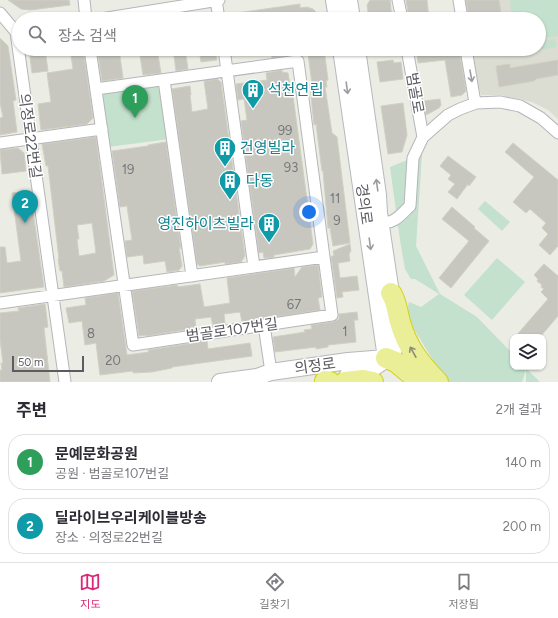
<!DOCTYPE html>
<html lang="ko">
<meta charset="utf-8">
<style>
body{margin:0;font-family:Figtree,"Noto Sans KR",sans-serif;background:#f7f7f7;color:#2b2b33}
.controls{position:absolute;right:12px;bottom:12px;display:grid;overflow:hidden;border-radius:8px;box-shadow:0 1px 3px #0004}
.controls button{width:36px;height:36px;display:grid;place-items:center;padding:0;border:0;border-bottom:1px solid #e1e1e2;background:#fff;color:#2b2b33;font:20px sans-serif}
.scale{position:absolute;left:12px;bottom:10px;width:72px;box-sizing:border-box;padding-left:4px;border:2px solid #5b5c62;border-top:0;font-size:11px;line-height:14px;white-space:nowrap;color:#5b5c62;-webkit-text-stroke:3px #fff;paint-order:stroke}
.you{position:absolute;left:309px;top:212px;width:14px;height:14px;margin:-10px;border:3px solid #fff;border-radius:50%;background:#1a73e8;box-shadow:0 0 0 6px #1a73e833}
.badge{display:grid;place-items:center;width:26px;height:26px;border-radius:50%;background:#db2777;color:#fff;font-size:13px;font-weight:700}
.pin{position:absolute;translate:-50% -33px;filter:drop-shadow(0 1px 2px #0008)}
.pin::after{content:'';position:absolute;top:21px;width:14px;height:12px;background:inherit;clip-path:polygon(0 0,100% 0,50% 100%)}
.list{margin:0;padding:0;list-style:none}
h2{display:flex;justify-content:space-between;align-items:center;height:52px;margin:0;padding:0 16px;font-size:17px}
h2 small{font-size:13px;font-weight:400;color:#7c7c81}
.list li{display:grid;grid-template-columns:26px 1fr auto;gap:12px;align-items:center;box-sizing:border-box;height:56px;margin:0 8px 8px;padding:0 8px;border:1px solid #e1e1e2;border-radius:16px}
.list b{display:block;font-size:15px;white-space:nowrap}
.list p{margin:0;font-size:13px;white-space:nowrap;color:#7c7c81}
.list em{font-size:13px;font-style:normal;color:#7c7c81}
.icon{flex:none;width:22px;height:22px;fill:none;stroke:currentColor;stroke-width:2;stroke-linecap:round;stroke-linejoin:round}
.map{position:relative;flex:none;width:558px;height:382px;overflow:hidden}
.search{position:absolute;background:#fff;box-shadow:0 1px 3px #0004;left:12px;right:12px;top:12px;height:44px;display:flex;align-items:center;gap:10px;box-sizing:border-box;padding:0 14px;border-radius:22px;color:#7c7c81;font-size:15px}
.sheet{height:180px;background:#fff}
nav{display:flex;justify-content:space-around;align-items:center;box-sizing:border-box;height:56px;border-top:1px solid #e1e1e2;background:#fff;font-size:11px;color:#7c7c81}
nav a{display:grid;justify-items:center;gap:2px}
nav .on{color:#db2777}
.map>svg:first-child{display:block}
.education{fill:#dbdcd2}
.green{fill:#c3e1cc}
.building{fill:#c7c7c0;stroke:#d0d0c2;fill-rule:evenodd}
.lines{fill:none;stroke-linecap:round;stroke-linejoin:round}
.street-casing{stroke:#b5b6bc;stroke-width:13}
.secondary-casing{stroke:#b7b7be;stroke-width:18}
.highway-casing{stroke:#d3d21c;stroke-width:22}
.street{stroke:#fff;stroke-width:11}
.secondary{stroke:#fff;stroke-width:16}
.highway{stroke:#eaef97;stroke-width:20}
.oneway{stroke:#9d9da1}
.oneway2{stroke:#8d8f75}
.labels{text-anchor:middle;stroke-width:3;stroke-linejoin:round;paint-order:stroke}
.number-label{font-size:13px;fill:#76777a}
.culture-label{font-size:15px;fill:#0d838f;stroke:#fff;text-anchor:start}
.street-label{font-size:15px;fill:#5b5c62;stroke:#fff}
</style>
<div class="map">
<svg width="558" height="382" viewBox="0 0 558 382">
<rect width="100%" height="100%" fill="#ebece3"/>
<path class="education" d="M463 0H558V119L548 110 532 102 500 95H481L470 60 469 49H539V19H465Z"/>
<path class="green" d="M510 0H558V36L539 39V19H512Z
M555 39 557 47 516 53 515 49H539V42Z
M158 85 162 88 169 139 108 147 101 97 105 93Z
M422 154 416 246 440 294 477 317 513 354V367H525L540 382H526V370L522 382H449L442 375 406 316 409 302 421 307 439 294 415 279H411L405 269 400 240 390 167Z
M485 201 510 222 502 231 478 209Z
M497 258 525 282 492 320 464 295Z"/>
<path class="building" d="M8 0H69L70 5 30 10 21 9Z
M370 0H390L392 19H369L367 5Z
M406 0H427L429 19H409Z
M466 0H499L502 19H469Z
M300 4V8L307 7 313 9 323 19H231L230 14Z
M0 38 8 46 16 100 13 101 17 132 0 135V118L3 117 0 103Z
M29 49H45L48 71 32 73Z
M70 49H83L93 118 87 124 41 130 38 104 51 102 47 73 73 69Z
M97 49H119L123 78 102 81Z
M139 49H157L161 73 143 75Z
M173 49H185L188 69 176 71Z
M199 49H215L217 60 201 62Z
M271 49H324L328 80 326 81 327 87H325L332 133 337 137 350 243 333 246 330 228H328L323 171H322L316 124 314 125 312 106 310 84H312L308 54H297L272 58Z
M416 49H459L466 91 462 95 451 97 445 60 418 63Z
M393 60 394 63 401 62 403 79 380 82 377 62Z
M558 60V75L536 79 534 81 499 87 496 66 510 64V68Z
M282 70V72L288 73 292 96H293L313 244 310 249 274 255V257L264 258 263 252 259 253 241 121 247 120 244 99 238 100 236 84 267 80 266 73Z
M217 79 221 82 245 256 241 262 225 264V262L200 266 197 264 172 89 190 86 191 95H190L192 112 208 109 204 81Z
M440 99 441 105 439 108 426 115 424 101Z
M403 103 407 135 402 152 388 154 381 106Z
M96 137 114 275 104 281 64 287 62 271H60L58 259H59L48 166H46L42 144ZM92 223 96 253 79 256 77 239H79L77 225Z
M166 142 181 249 179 247 182 266 179 270 167 272 165 261 144 264 143 255 127 257 125 241 132 240 127 206 120 207 112 151 148 146V145Z
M513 143 558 180V246L550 255 539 245 548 234 542 228 546 223 530 209 526 213 513 202 534 177 505 152Z
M18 148 24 153 26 171 2 174 0 150Z
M448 156 476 177 469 186 468 184 457 199 448 192 455 184 448 179 451 175 440 166Z
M30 191 44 287 0 293V247H5L7 263 21 261 12 193Z
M452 207 475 227 474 228 489 241 451 288 439 278 469 241 442 219Z
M350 244 351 251 349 254 350 261 338 263 340 278 357 276 359 290 342 292 343 297 337 298 331 256H334L333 251Z
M544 264 558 276V316L540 337H515L548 299 541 292 544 289 541 287 542 285 537 281 538 279 534 275Z
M318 265 322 297 318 298 320 310 242 322 240 312 224 314 225 324 213 326 211 317 195 319 196 328 146 336V335L139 336 132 291 177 285 178 287 200 284 204 307 230 303 227 278 294 268 295 277 302 267Z
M118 293 127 355 149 352 148 350 207 341 208 349 250 343 252 356 172 367V368L152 372 133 373V371L100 375 96 343 85 345 82 321 69 323 66 308 86 305 85 298Z
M45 304 48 327 44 328 50 382H0V370H2L1 363H3L0 340V313L19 311 18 308Z
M357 312 358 320H354L356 342 328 345V347L316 349V347L275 352 273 337 305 332 304 330 312 329 311 325 333 322 339 319V314Z"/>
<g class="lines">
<g class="street-casing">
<path id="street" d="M84 0 86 19
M216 0 219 19
M398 0 402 19
M459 0 462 19
M0 13 16 32
M101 19 219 0
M16 32 65 382
M90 49 133 345 332 315 324 257
M224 49 254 267
M407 49 423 137
M466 49 474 97 476 103
M164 80 192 276
M0 143 102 129
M379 213 383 221C393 226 403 212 410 206L413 158 423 137 448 115 460 109 476 103 500 102 520 106 541 118 558 133
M0 303 324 257 298 61 96 89
M264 325 271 372"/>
</g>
<g class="secondary-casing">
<path id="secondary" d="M334 0 337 19
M349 0 352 19
M348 375C362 373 373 370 384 360 387 357 391 355 393 351 401 337 389 310 391 293L379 213 378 195 357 49
M220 382 257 377 271 372 348 361 386 358 341 49"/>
</g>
<g class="highway-casing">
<path id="highway" d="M391 293C397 302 397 312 400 322 407 347 420 364 438 382
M386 358 396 362 420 382
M325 381 330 382
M345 382 363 380 373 382"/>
</g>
<use href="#street" class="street"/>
<use href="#secondary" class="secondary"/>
<use href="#highway" class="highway"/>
</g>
<defs><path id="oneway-shaft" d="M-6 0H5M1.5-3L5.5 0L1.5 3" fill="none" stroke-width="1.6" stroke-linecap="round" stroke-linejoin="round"/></defs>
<g class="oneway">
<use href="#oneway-shaft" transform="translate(471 76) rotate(80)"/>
<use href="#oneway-shaft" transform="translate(347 88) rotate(82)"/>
<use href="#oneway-shaft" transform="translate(377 185) rotate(-98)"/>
<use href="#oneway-shaft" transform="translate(370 244) rotate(82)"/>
</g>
<use class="oneway2" href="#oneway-shaft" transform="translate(413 352) rotate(-119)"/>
<defs>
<g id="building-pin" transform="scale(1.15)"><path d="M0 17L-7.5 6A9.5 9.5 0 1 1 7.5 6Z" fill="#0f9aa8" stroke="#fff"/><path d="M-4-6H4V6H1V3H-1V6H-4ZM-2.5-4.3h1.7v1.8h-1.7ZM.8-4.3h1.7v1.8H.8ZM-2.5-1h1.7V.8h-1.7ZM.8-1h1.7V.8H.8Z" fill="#fff"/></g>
</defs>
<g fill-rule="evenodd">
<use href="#building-pin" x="253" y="90"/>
<use href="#building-pin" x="225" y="148"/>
<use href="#building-pin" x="230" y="181"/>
<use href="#building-pin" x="269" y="224"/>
</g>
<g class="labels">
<g class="number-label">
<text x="285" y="135">99</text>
<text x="291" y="172">93</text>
<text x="128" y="174">19</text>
<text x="335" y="203">11</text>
<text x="337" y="225">9</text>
<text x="294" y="309">67</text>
<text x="345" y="336">1</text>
<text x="91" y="338">8</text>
<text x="113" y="365">20</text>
</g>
<g class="culture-label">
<text x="268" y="95">석천연립</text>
<text x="240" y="153">건영빌라</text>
<text x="246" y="186">다동</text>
<text x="254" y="229" text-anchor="end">영진하이츠빌라</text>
</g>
<g class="street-label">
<text transform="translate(415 93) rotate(80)" y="5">범골로</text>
<text transform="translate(30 136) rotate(82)" y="5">의정로22번길</text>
<text transform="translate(364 204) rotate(82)" y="5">경의로</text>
<text transform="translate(232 330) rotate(-8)" y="5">범골로107번길</text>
<text transform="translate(315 366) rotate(-8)" y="5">의정로</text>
</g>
</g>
</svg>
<div class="controls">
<button><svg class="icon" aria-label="layers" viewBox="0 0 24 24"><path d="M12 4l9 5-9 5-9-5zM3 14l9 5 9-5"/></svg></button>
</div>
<div class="scale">50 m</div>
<div class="you"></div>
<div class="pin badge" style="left:135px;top:118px;background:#2e9e5b">1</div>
<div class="pin badge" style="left:25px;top:223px;background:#0f9aa8">2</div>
<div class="search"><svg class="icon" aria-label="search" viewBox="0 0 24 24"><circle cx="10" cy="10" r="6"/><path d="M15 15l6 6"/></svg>장소 검색</div>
</div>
<section class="sheet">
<h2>주변<small>2개 결과</small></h2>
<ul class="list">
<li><span class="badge" style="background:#2e9e5b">1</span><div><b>문예문화공원</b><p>공원 · 범골로107번길</p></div><em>140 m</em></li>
<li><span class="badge" style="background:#0f9aa8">2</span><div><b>딜라이브우리케이블방송</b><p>장소 · 의정로22번길</p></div><em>200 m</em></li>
</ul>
</section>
<nav>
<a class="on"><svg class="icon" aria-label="map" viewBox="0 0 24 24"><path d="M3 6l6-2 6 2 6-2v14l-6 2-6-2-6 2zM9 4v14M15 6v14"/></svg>지도</a>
<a><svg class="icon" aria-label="directions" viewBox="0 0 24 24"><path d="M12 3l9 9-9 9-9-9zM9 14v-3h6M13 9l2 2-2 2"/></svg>길찾기</a>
<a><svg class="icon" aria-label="saved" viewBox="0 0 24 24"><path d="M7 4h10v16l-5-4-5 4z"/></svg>저장됨</a>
</nav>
